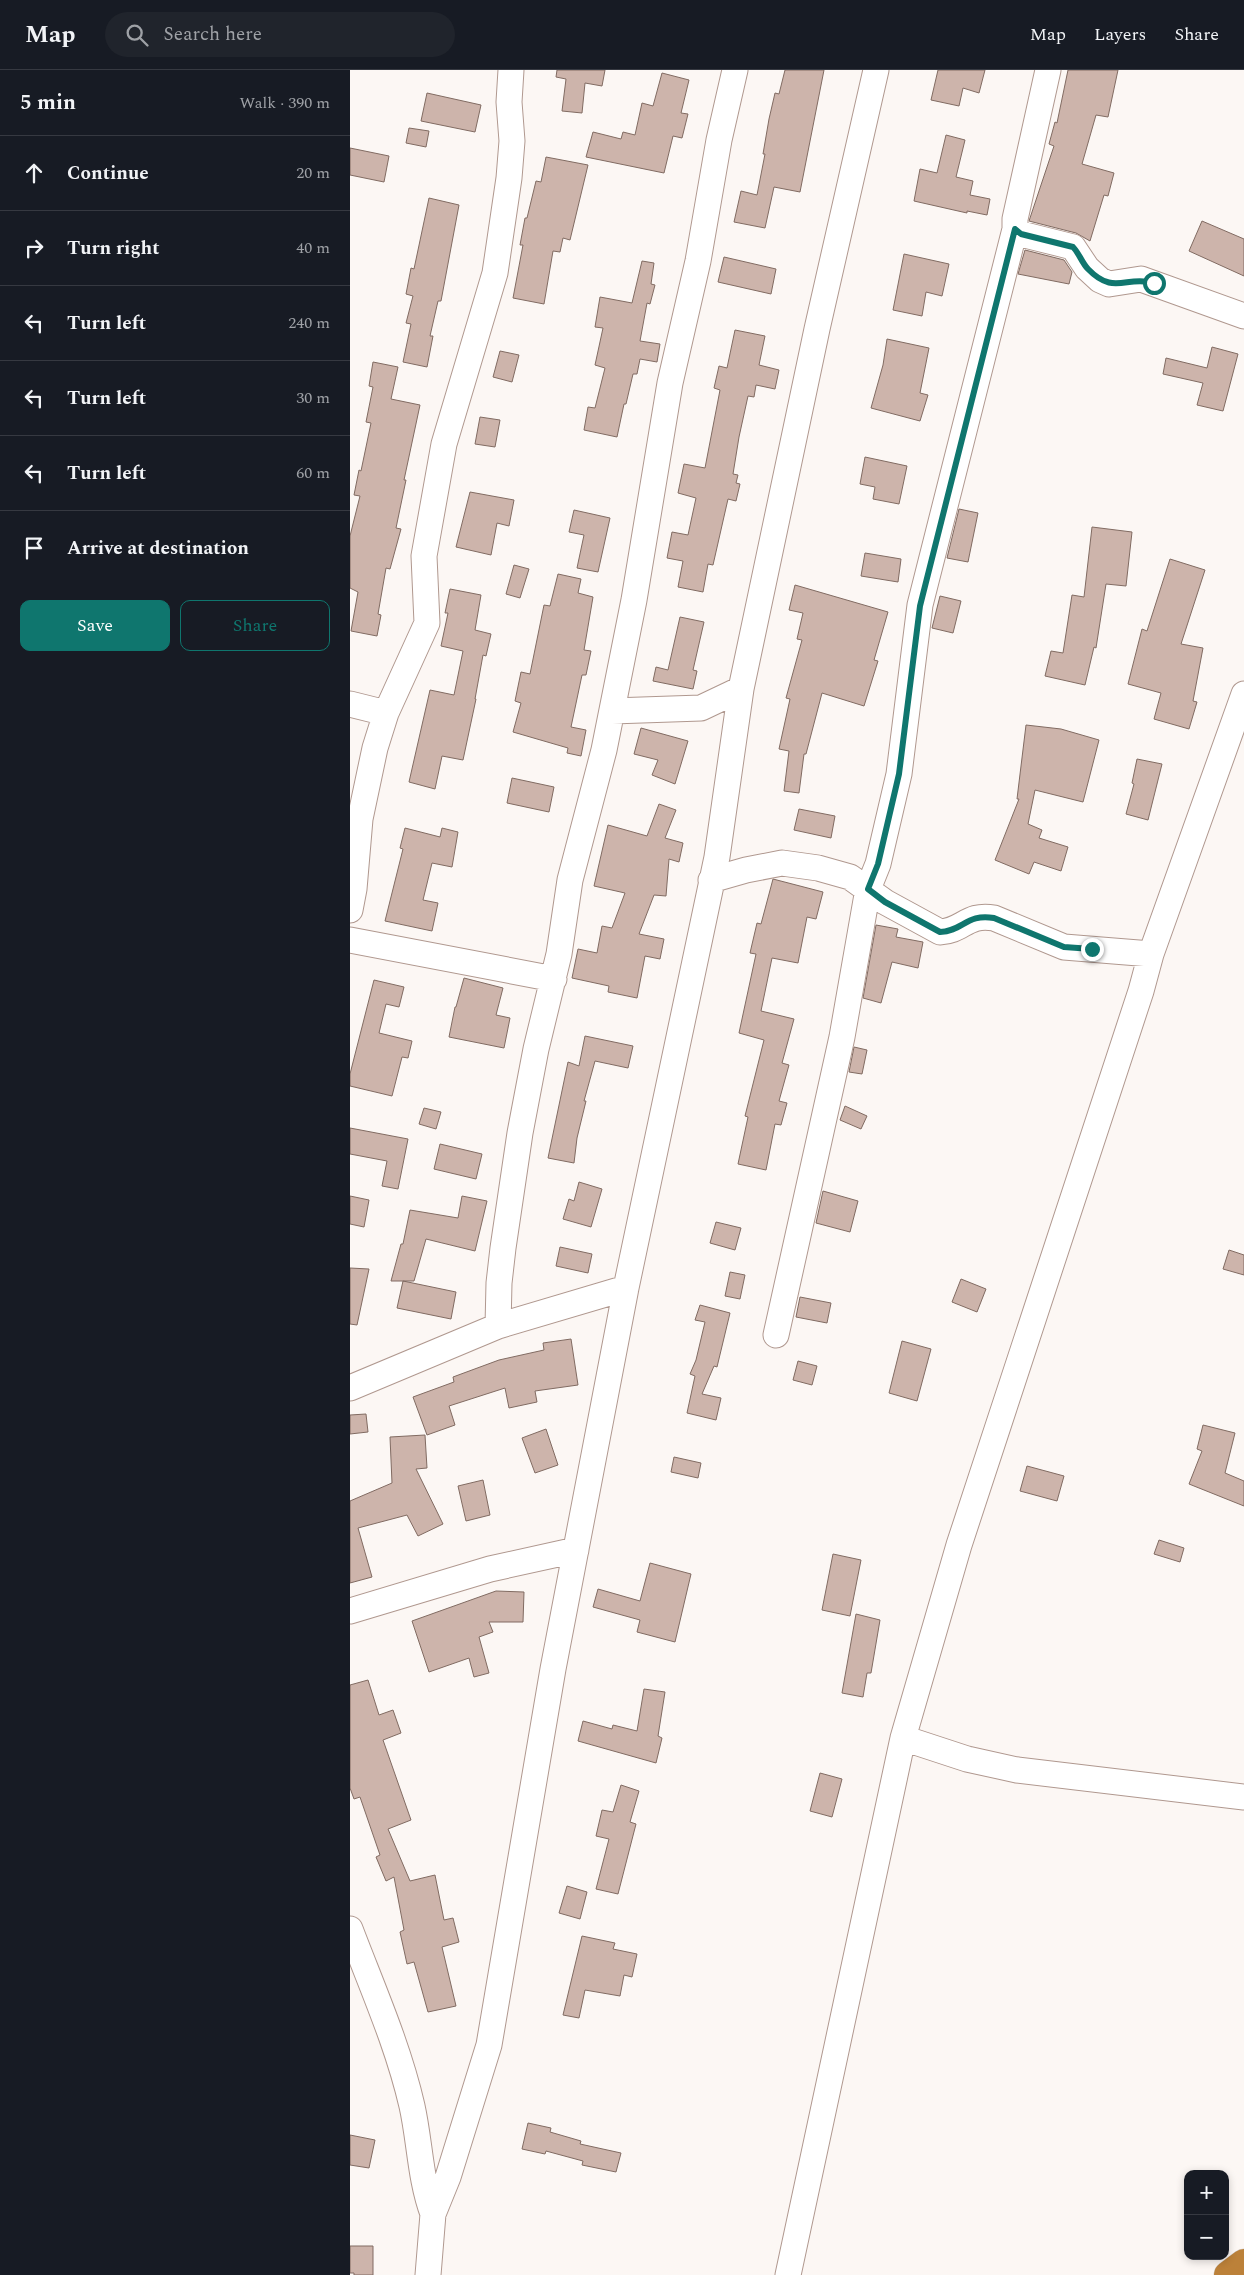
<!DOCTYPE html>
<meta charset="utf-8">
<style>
body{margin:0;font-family:Spectral,serif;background:#20242c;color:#f1f3f6}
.controls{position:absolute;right:15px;bottom:15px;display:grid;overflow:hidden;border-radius:10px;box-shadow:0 2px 8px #0003}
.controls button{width:45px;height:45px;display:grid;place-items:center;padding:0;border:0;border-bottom:1px solid #363941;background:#171b24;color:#f1f3f6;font:25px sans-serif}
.stop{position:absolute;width:15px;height:15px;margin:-11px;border:4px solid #0f766e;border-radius:50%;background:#fff}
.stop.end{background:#0f766e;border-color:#fff;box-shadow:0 1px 5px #0008}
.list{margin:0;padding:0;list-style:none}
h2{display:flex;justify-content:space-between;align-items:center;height:65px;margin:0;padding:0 20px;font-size:21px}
h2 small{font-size:16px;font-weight:400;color:#9ea1a6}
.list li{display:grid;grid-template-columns:32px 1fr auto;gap:15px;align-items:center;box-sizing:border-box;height:75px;padding:0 20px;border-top:1px solid #363941}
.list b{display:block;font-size:19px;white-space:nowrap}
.list em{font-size:16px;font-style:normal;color:#9ea1a6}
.actions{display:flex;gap:10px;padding:15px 20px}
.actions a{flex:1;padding:11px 0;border:1px solid #0f766e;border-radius:10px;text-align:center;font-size:18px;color:#0f766e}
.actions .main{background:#0f766e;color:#fff}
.icon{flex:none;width:28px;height:28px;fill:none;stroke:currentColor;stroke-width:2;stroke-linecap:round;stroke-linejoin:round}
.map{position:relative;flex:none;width:894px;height:2205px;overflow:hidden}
header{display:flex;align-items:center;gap:30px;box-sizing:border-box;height:70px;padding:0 25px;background:#171b24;border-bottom:1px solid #363941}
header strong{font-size:24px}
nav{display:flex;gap:28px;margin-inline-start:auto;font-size:18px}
.search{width:350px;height:45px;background:#20242c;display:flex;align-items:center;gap:12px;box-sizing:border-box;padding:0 18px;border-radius:28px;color:#9ea1a6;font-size:19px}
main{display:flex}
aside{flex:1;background:#171b24}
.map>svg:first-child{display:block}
.building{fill:#cdb4ab;stroke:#816b62}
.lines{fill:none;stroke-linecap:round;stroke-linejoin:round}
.minor-casing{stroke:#b0988f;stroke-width:27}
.highway-casing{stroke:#d5d3d2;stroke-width:29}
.minor{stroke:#fff;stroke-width:25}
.highway{stroke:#bc8139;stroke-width:28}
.route{stroke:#0f766e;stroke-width:6}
</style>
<header>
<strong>Map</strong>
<div class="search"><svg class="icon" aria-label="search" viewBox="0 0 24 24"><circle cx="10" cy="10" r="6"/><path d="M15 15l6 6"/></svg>Search here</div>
<nav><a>Map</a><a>Layers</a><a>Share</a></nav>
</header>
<main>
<aside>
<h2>5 min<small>Walk · 390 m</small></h2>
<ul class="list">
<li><svg class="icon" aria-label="ahead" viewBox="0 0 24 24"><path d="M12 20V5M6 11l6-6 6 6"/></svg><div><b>Continue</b></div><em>20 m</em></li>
<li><svg class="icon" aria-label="right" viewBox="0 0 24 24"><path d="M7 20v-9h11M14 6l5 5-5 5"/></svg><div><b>Turn right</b></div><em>40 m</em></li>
<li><svg class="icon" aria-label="left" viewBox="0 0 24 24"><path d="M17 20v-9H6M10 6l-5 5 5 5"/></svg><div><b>Turn left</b></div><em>240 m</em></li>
<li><svg class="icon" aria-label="left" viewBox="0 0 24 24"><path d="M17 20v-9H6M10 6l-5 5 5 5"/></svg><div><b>Turn left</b></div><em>30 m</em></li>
<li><svg class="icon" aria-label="left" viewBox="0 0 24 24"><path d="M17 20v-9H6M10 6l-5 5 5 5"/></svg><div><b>Turn left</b></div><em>60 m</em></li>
<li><svg class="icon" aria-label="arrive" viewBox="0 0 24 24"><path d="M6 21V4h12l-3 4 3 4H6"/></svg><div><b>Arrive at destination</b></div></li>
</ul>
<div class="actions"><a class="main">Save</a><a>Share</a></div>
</aside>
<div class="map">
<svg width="894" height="2205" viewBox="0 0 894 2205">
<rect width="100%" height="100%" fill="#fcf7f4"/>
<path class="building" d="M207 0H255L252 16 235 13 232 43 212 41 216 9 206 7Z
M435 0H474L450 122 424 117 415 158 384 152 391 121 407 125 415 84H413L419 49 425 23 429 24Z
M588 0H635L629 23 613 18 609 36 581 30Z
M718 0H768L758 47 746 45 732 94 764 103 758 126 754 125 740 171 726 163 679 151 704 76 699 74 705 52 707 53Z
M312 3 339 10 331 43 338 44 332 68 323 66 314 103 236 87 243 62 271 69 273 62 285 65 292 33 303 36Z
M77 23 131 35 125 62 71 51Z
M59 58 79 61 76 77 56 73Z
M596 65 615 70 606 107 623 111 620 125 640 129 637 145 617 141V143L564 131 570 99 587 103Z
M0 78 39 86 34 112 0 105Z
M196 87 238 95 220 170 213 168 210 182 203 181 194 234 163 228 173 175H170L175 148H177L186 111 191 112Z
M79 128 109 135 91 231H88L80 266H83L77 297 53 292 61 254 56 253 63 226 56 224 61 198 64 199Z
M852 151 894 169V206L839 181Z
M675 180 714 190 722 202 719 214 668 204Z
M554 184 599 194 592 226 576 222 572 246 543 240Z
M374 187 426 199 421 224 368 212Z
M292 191 304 193 301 214 305 215 300 234 297 233 290 271 310 274 307 292 290 289 287 304H283L276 334H274L267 367 234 360 238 337 245 338 255 298 245 295 253 258 245 257 250 227 282 233Z
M385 260 415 266 409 295 429 300 425 319 406 315 404 327 398 326 389 367 383 404 388 405 386 413 390 414 386 431 378 429 363 495 358 494 353 522 328 517 333 491 317 488 322 462 338 465 346 428 328 423 334 394 355 398 370 320 364 318 369 296 377 298Z
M537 269 579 278 570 323 578 325 570 351 521 338 533 295Z
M862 277 888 284 873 341 847 335 853 313 813 304 816 288 857 298Z
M150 281 169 285 162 312 143 307Z
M23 292 48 297 41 329 70 335 54 410H56L46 458 51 459 40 499 36 498 28 544 31 545 27 566 1 561 8 522 0 518V466L10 426 4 425 9 400 11 401 21 353 16 352 23 317 19 316Z
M130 347 150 350 145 377 125 374Z
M515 387 557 396 549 434 523 429 525 417 510 414Z
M120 422 164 430 159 456 147 453 141 485 106 477Z
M609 439 628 443 618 492 597 488Z
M224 440 260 448 248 502 227 498 234 465 219 462Z
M742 457 782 462 776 516 756 514 746 578 744 577 735 615 695 606 701 581 713 583 722 525 734 527Z
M515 483 551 489 548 512 511 506Z
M820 489 855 500 831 574 853 578 843 631 847 632 839 659 804 649 811 623 778 614 792 559 797 561Z
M164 495 179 499 170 528 156 524Z
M208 504 231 509 228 523 243 527 234 580 241 581 236 605H232L221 657 236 660 231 686 217 683 218 678 163 662 171 633 165 631 171 602 180 604 194 535 200 536Z
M445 515 538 542 524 590 528 591 514 636 472 623 456 684H454L449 723 434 721 439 681 429 679 440 629 436 628 452 570 447 569 453 543 439 540Z
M100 519 131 525 125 560 141 564 136 586 133 585 125 629H126L113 690 92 686 85 719 59 712 80 620 104 625 113 581 91 576 98 543H95Z
M590 526 611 531 603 563 582 558Z
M330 547 354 552 343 600 347 601 343 619 303 611 306 597 318 600Z
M676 655 711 659 749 670 733 732 685 720 678 754 692 760 689 768 718 777 711 801 684 792 679 804 645 790 669 729H667Z
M291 658 338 671 325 714 302 705 308 690 284 684Z
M787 689 812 694 798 750 776 744 784 714 782 713Z
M162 708 204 717 199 742 157 733Z
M309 734 326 740 315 768 333 773 329 792 319 789 316 826 304 825 289 864 314 869 310 889 295 886 287 928 258 922 259 916 222 908 228 879 247 883 252 856 262 858 275 823 244 816 258 755 297 766Z
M449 739 485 746 481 768 444 760Z
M55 758 90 767 92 758 108 762 102 797 82 793 73 830 88 833 82 861 35 851 53 779 50 778Z
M423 809 473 822 466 849 457 847 448 893 422 888 411 941 444 949 432 993 439 995 429 1031 437 1033 431 1055 425 1054 416 1100 388 1094 398 1047 395 1046 414 970 389 963 406 884 400 883 407 853 411 854Z
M526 855 548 859 546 867 573 872 568 898 542 892 531 933 513 928Z
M114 908 153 918 146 945 160 948 154 978 99 967 105 937H106Z
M24 910 54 917 49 937 36 934 29 963 62 971 58 988 52 987 42 1026 0 1016V1004Z
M235 966 283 976 278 998 245 991 234 1031H236L227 1068 224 1093 198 1088 218 992 229 996Z
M504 977 517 980 512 1004 499 1002Z
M495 1036 517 1046 511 1059 490 1050Z
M74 1038 91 1042 86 1059 69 1054Z
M0 1058 58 1069 48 1119 32 1116 37 1091 0 1084Z
M90 1074 132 1084 126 1109 84 1099Z
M229 1112 252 1119 241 1157 213 1149 219 1129 224 1131Z
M473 1121 508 1131 500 1162 466 1153Z
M0 1126 19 1130 14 1157 0 1154Z
M112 1126 137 1131 125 1181 76 1169 64 1211H41L51 1174H53L60 1140 108 1148Z
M366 1152 391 1158 385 1180 360 1173Z
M210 1177 242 1184 238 1203 206 1196Z
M879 1180 894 1185V1205L873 1199Z
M0 1198 19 1199 7 1255 0 1254Z
M380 1202 395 1205 390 1229 375 1226Z
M611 1209 636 1219 627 1242 602 1232Z
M53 1211 106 1222 101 1249 47 1238Z
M450 1227 481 1233 477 1253 446 1247Z
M350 1235 380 1243 367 1297 364 1296 352 1324 371 1328 366 1350 337 1343 345 1306 340 1304 346 1290 355 1252 345 1250Z
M221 1269 228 1315 185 1321 187 1332 159 1338 155 1318 99 1336 105 1355 77 1365 63 1327 104 1312 103 1307 149 1290 194 1280 193 1273Z
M552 1271 581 1279 567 1331 539 1323Z
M448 1291 467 1296 462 1315 443 1310Z
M16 1344 18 1362 0 1364V1345Z
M853 1355 885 1363 875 1403 894 1411V1436L839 1414 852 1381 847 1379Z
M196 1359 208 1395 185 1403 172 1368Z
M75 1365 77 1398 66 1399 93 1454 68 1466 57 1445 8 1458 22 1507 0 1513V1431L42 1413 40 1367Z
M324 1387 351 1393 348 1408 321 1402Z
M677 1396 714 1406 707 1431 670 1421Z
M133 1410 140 1445 116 1451 108 1416Z
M809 1470 834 1478 830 1492 804 1484Z
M483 1484 511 1490 500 1546 472 1540Z
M300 1493 341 1504 325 1572 287 1562 290 1550 243 1537 248 1519 290 1531Z
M146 1521 174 1522 173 1552H139L143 1562 129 1567 139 1603 124 1607 119 1588 79 1602 62 1551Z
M506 1544 530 1550 521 1603H517L513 1627 492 1623Z
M18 1610 29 1645 43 1640 51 1663 33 1670 61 1750 38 1759 60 1811 85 1805 94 1850 103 1848 109 1872 92 1877 106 1936 78 1942 64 1892 57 1894 50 1862 54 1860 44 1807 36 1811 26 1787 30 1785 10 1727 4 1729 0 1718V1615Z
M294 1619 315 1622 308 1666 312 1668 306 1693 228 1671 233 1651 262 1659 263 1655 287 1661Z
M470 1703 492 1709 482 1747 460 1741Z
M271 1715 289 1721 280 1752 286 1754 268 1824 246 1819 259 1769 246 1766 252 1740 263 1742Z
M217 1816 237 1822 230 1849 209 1843Z
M232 1866 265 1873 263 1879 287 1884 282 1907 274 1905 270 1926 235 1920 229 1948 213 1945Z
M178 2053 201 2058 200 2062 231 2071 230 2074 271 2083 266 2102 232 2095 233 2091 196 2081 195 2084 172 2079Z
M0 2065 25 2070 19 2098 0 2095Z
M0 2176H23V2205H4V2203H0Z"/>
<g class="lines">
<g class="minor-casing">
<path id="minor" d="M698 0 665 149V159L671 164 723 177 737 198 750 210 759 214 791 209 894 246
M0 634 36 643
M262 641 351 638 391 619
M361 810 396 800 432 793 468 798 500 807 535 832 590 862C613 861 617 843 644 848L714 877 801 884
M0 840 4 819 10 749 25 678 36 643 77 553 74 486 94 374 145 203 159 108 162 71 159 32 161 0
M0 870 204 909
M148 1256 149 1213 153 1178 170 1063 186 979 209 884 220 810 254 680 284 530 320 313 348 191 369 70 385 0
M426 1265 492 967 518 819 528 794 549 704 570 535 665 159
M0 1318 148 1256 276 1218
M0 1541 140 1499 226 1480
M553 1668 617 1689 667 1700 894 1727
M0 1859C22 1917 48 1975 62 2036 70 2072 70 2109 83 2144
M78 2205 83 2144 98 2107 139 1975 203 1599 276 1218 367 787 391 619 467 259 526 0
M438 2205 553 1668 609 1475 791 921 801 884 894 624"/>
</g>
<g class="highway-casing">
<path id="highway" d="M878 2205 894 2193"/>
</g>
<use href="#minor" class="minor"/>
<use href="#highway" class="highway"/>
</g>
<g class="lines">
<path class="route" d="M742 879 714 877 644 848C617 843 613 861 590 862L535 832 518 819 528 794 549 704 570 536 665 159 671 164 723 177C729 183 732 193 738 199 764 226 776 205 804 213"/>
</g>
</svg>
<div class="controls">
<button>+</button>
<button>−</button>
</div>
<div class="stop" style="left:804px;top:213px"></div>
<div class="stop end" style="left:742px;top:879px"></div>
</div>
</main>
